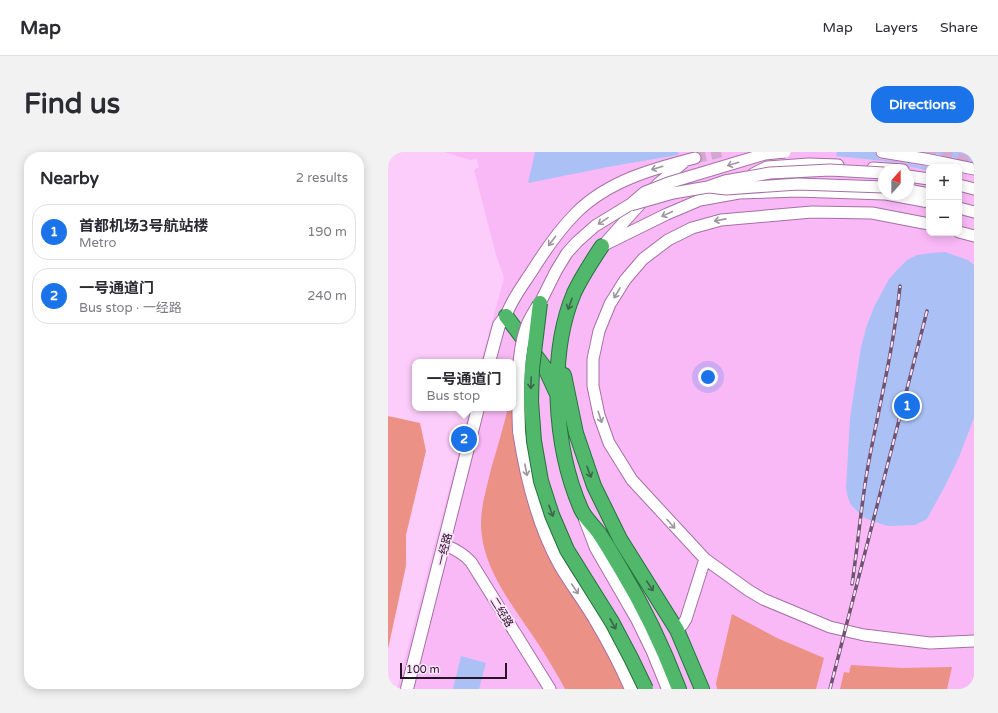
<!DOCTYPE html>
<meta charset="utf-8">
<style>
body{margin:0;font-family:"Varela Round","Noto Sans SC",sans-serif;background:#f2f2f3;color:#2b2b33}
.controls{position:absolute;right:12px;top:12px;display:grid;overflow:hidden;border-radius:8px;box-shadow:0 2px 10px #0003}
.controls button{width:36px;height:36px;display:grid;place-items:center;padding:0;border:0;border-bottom:1px solid #e1e1e2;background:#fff;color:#2b2b33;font:20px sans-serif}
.compass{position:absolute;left:490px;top:12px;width:36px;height:36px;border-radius:50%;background:#fff;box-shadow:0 2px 10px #0003;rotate:21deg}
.scale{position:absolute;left:12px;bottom:10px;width:107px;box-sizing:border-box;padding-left:4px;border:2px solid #281328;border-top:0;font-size:11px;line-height:14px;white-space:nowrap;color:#281328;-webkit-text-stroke:3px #fbe4fa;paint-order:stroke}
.you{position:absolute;left:320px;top:225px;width:14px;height:14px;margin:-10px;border:3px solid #fff;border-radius:50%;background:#1a73e8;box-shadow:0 0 0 6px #1a73e833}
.badge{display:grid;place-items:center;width:26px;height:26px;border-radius:50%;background:#1a73e8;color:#fff;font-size:13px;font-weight:700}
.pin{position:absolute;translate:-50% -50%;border:2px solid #fff;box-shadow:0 1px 4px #0006}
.popup{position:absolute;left:24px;top:207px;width:104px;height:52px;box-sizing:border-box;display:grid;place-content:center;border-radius:8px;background:#fff;filter:drop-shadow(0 1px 3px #0005);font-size:13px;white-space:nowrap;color:#7c7c81}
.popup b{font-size:15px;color:#2b2b33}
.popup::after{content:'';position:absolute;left:50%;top:100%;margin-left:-8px;border:8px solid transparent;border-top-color:#fff}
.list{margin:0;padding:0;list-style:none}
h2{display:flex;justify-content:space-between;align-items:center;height:52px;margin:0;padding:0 16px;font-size:17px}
h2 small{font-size:13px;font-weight:400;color:#7c7c81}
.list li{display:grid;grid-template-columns:26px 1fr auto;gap:12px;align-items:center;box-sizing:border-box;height:56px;margin:0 8px 8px;padding:0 8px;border:1px solid #e1e1e2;border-radius:16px}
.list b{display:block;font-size:15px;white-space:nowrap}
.list p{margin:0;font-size:13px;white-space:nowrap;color:#7c7c81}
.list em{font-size:13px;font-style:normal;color:#7c7c81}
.map{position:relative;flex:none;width:586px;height:537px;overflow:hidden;border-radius:16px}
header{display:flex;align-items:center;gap:24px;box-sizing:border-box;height:56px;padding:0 20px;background:#fff;border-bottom:1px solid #e1e1e2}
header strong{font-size:19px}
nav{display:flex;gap:22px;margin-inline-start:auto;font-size:14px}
.intro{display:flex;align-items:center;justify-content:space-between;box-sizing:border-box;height:96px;padding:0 24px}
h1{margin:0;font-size:28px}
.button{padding:10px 18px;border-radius:16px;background:#1a73e8;color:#fff;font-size:14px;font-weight:700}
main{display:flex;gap:24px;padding:0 24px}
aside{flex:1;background:#fff;border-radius:16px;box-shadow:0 2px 10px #0003}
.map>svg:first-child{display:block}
.built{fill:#f9b9f7;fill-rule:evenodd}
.green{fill:#eb9186}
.building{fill:#abc1f6}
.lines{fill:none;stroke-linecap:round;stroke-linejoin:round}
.tertiary-tunnel{stroke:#d2a8d1;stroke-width:11;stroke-dasharray:11 5.5;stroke-linecap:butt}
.tertiary-casing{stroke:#a570a4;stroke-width:13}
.secondary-casing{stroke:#a570a4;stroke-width:14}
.trunk-casing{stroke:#25723c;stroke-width:16}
.tertiary{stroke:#fff;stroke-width:11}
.secondary{stroke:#fff;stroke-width:12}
.trunk{stroke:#50b76b;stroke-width:14}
.rail-casing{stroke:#715371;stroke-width:3.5}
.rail{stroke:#fbe4fa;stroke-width:2;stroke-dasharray:6;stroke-linecap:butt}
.tertiary-bridge-casing{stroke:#a570a4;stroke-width:13;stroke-linecap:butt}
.secondary-bridge-casing{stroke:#a570a4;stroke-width:14;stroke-linecap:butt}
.trunk-bridge-casing{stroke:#25723c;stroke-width:16;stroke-linecap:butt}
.tertiary-bridge{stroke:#fff;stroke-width:11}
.secondary-bridge{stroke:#fff;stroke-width:12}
.trunk-bridge{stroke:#50b76b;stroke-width:14}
.oneway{stroke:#9e959e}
.oneway2{stroke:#3c654a}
.labels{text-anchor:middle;stroke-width:4;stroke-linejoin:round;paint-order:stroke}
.street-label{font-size:11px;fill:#281328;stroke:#fbe4fa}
</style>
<header>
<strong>Map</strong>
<nav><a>Map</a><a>Layers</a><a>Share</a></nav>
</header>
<div class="intro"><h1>Find us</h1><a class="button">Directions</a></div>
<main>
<aside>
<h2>Nearby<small>2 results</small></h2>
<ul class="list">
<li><span class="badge">1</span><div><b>首都机场3号航站楼</b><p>Metro</p></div><em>190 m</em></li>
<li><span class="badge">2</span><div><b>一号通道门</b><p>Bus stop · 一经路</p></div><em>240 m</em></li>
</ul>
</aside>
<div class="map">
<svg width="586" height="537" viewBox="0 0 586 537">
<rect width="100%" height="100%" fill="#fccdfb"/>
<path class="built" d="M56 0H586V537H9L82 256H125V210H93L116 126 108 103 86 18 91 15 89 7 82 8ZM541 15H571V81H541ZM496 18H520V42H496Z"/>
<path class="green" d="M120 256H125C129 292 131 330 144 364 154 388 168 409 180 432 200 466 220 501 236 537H177C169 522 160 507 151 493 127 456 93 417 93 371 93 353 99 335 103 317 109 297 115 276 120 256Z
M0 264 32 271 38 299 18 383V414L0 497Z
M344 462 389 486 436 506 428 537H329L328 531Z
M463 513 514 516 564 515 559 537H452L456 520 461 521Z"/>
<path class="building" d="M147 0H290V3L225 14 140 31Z
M449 0H487L489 5 492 7 541 15V19L521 14 515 11 448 4Z
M538 0H586V10Z
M557 100 580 108 586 113V266L571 305 557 334 539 367 527 373 500 374 484 369 475 365 463 353 460 346 458 336 462 266 473 195 479 173 487 153 501 127 510 117 519 108 529 103 543 101Z
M73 504 98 511 91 537H65Z"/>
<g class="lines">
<path class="tertiary-tunnel" d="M537 0 586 10
M307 6 333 0"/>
<g class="tertiary-casing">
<path id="tertiary" d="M494 0 537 7 586 17
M485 16 515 18
M365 22 379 15 421 12 450 13
M520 24 541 27
M571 33 586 37
M520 38 541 42
M498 42 541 50
M571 56 586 60
M541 72 484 61 424 60 333 68 304 76 280 88 255 107 237 128 222 152 211 179 205 207V234L211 263 221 291 244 328 317 407 360 438 375 447 442 475 476 483 542 491 586 489
M571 80 586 84
M219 89 270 32 296 10
M214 94 279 62 312 48 351 41 409 39 496 42
M118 164C124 146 136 132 146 116 158 97 172 77 188 61 220 29 264 17 307 6
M57 393C67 397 76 402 83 410L162 537
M289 478 295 472 298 467 317 407"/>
</g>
<g class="secondary-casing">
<path id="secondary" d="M101 210 111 173 118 164
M131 279C138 325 149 372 172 413 183 432 197 450 208 469 221 491 233 514 243 537
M197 367 208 396 249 467 265 500 280 537
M19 537 90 256"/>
</g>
<g class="trunk-casing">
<path id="trunk" d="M214 94C204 109 194 124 186 141 160 203 166 295 193 357 197 366 205 373 211 381 219 393 226 405 233 417 256 455 275 495 291 537
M118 164 157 216 168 240
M176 223 188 281 206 334 232 387 289 478 314 537"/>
</g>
<use href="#tertiary" class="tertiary"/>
<use href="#secondary" class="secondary"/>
<use href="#trunk" class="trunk"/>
<g class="rail-casing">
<path id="rail" d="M464 432C470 393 473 353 480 314 491 254 506 195 512 134
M442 537 539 159"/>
</g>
<use href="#rail" class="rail"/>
<g class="tertiary-bridge-casing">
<path id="tertiary-bridge" d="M321 35 338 37 410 32 496 35
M243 53 285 41 320 35 337 29 382 21 442 18 496 21
M152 151 168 119 179 101 189 90 207 74 243 52 257 40 280 31 377 2 397 0"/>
</g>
<g class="secondary-bridge-casing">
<path id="secondary-bridge" d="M131 279C130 247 128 204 139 174 142 166 147 159 151 152"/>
</g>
<g class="trunk-bridge-casing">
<path id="trunk-bridge" d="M152 151 144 217 143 249 146 289 153 329 164 363 179 398 224 470 243 506 258 537"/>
</g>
<use href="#tertiary-bridge" class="tertiary-bridge"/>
<use href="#secondary-bridge" class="secondary-bridge"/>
<use href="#trunk-bridge" class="trunk-bridge"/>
</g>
<defs><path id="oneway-shaft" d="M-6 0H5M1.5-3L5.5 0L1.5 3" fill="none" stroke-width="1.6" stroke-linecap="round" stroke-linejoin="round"/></defs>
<g class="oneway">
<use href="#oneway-shaft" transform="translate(345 12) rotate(163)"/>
<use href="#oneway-shaft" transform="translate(269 16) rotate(163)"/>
<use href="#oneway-shaft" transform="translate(279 62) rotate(155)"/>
<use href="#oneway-shaft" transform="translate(332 68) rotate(169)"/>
<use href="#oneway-shaft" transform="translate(215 69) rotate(146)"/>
<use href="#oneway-shaft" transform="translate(164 89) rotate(127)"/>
<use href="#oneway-shaft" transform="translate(229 141) rotate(121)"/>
<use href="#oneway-shaft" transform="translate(212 265) rotate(72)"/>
<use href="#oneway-shaft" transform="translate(138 318) rotate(79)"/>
<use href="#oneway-shaft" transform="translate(283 372) rotate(48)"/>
<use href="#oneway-shaft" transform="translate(187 437) rotate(56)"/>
</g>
<g class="oneway2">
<use href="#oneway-shaft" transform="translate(182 152) rotate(110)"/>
<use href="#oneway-shaft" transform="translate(143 231) rotate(92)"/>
<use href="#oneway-shaft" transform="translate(201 320) rotate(70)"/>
<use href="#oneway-shaft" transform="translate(163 359) rotate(70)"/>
<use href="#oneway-shaft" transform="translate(262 434) rotate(56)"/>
<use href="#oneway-shaft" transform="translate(225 472) rotate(61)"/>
</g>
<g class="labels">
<g class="street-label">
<text transform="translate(56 397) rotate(-76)" y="4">一经路</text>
<text transform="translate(114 460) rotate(58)" y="4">二经路</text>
</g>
</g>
</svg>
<div class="controls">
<button>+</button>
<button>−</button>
</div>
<svg class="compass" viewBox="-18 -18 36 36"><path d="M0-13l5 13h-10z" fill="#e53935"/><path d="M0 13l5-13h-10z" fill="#7c7c81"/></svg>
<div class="scale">100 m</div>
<div class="you"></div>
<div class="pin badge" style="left:519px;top:254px">1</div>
<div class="pin badge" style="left:76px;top:287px">2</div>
<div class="popup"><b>一号通道门</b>Bus stop</div>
</div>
</main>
